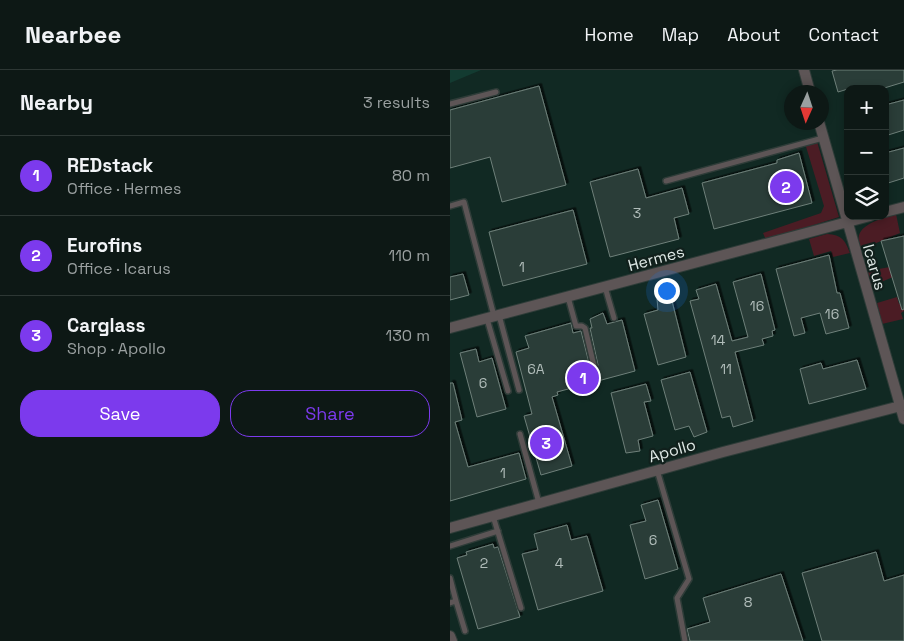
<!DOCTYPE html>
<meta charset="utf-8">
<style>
body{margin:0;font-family:"Space Grotesk",sans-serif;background:#16211e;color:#f1f3f6}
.controls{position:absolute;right:15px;top:15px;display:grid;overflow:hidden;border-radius:10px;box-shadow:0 2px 8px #0003}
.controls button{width:45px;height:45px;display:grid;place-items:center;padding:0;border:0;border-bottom:1px solid #2d3734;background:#0d1815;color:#f1f3f6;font:25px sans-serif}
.compass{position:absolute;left:334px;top:15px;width:45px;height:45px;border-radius:50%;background:#0d1815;box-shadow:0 2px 8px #0003;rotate:183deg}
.you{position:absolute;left:216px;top:220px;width:18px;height:18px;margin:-12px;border:4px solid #fff;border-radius:50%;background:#1a73e8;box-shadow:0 0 0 8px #1a73e833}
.badge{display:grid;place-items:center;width:32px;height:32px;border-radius:50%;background:#7c3aed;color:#fff;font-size:16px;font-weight:700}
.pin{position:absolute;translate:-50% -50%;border:2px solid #fff;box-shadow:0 1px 5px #0006}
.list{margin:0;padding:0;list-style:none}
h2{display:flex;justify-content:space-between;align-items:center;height:65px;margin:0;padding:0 20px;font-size:21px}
h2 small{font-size:16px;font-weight:400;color:#9aa0a0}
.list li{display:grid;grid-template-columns:32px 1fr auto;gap:15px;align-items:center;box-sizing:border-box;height:80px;padding:0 20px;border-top:1px solid #2d3734}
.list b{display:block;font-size:19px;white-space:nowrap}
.list p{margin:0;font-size:16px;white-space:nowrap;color:#9aa0a0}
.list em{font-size:16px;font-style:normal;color:#9aa0a0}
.actions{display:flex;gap:10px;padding:15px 20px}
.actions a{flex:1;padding:11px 0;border:1px solid #7c3aed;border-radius:20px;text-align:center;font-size:18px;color:#7c3aed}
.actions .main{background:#7c3aed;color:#fff}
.icon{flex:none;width:28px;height:28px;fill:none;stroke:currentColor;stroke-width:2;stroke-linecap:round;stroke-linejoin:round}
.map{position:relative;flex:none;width:454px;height:571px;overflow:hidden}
header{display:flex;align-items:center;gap:30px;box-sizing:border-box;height:70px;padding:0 25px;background:#0d1815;border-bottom:1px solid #2d3734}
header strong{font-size:24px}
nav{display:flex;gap:28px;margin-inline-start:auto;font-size:18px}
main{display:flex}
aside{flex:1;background:#0d1815}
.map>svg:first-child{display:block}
.built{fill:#112923;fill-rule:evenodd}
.green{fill:#4b1c24}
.water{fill:#133b31}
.building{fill:#2b3c37;stroke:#6e807a;filter:url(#shadow)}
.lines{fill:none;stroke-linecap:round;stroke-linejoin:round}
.service-casing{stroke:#2e3c38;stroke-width:8}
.minor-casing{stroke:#2e3c38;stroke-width:12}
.service{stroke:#5d5556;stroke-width:5}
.minor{stroke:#5d5556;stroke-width:10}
.labels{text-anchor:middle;stroke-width:4.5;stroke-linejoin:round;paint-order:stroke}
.number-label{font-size:14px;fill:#b1bdba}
.street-label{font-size:16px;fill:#dee8e5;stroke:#11201c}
</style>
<header>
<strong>Nearbee</strong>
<nav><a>Home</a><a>Map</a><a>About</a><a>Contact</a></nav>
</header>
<main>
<aside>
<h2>Nearby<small>3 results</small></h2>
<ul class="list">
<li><span class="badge">1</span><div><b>REDstack</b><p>Office · Hermes</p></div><em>80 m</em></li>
<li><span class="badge">2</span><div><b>Eurofins</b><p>Office · Icarus</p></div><em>110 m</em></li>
<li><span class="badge">3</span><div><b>Carglass</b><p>Shop · Apollo</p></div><em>130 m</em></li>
</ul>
<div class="actions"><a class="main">Save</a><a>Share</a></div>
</aside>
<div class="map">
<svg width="454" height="571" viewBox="0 0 454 571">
<defs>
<filter id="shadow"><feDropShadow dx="2.5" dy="-2.5" stdDeviation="0" flood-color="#0009"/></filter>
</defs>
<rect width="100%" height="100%" fill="#11201c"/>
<path class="built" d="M0 0H454V571H0ZM398 19H435V146H398ZM342 22H372V52H342Z"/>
<path class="green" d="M366 68 389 147 316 170 313 163 371 143 374 136 354 70Z
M446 144 450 163 412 179C398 156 431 149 446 144Z
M377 164C392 165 395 170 400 183L383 187 381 181 364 186 359 169Z
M440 197 443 207 422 216 417 201Z
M447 227 449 234 454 233V241L451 243 453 249 432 254 427 233Z"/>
<path class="water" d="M0 0H31L0 13Z"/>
<path class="building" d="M387 0H454V12L431 19H398L388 22 382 1Z
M89 16 116 115 52 132 40 87 0 98V40Z
M454 30V60L435 66V35Z
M454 78V108L435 114V83Z
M349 83 362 133 264 159 252 113 327 93V90Z
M188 99 196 128 232 118 239 144 224 148 229 169 160 187 140 112Z
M123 140 137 194 53 216 39 162Z
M454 166V239L452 240 431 171Z
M379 185 387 223H390L399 258 376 264 370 243 351 248 355 263 344 266 326 199Z
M13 204 19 225 0 230V207Z
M311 204 325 260 322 261 323 266 312 269 314 275 285 282 303 351 283 357 280 346 272 348 240 231 249 229 246 220 266 214 282 271 298 267 283 212Z
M221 227 236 287 208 295 194 244 208 240 207 229Z
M153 243 157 254 172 250 185 301 107 322 108 325 102 327 122 396 91 405 74 346 82 344 66 282 79 278 75 266 121 253 123 263 131 261 140 297 145 300 148 295 140 258H142L140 249Z
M26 279 29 292 42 288 56 339 27 347 10 283Z
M407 290 416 319 359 334 350 299 371 293 373 299Z
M240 302 257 362 244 367 239 356 225 360 211 310Z
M0 313H3L12 350 5 352 18 397 69 383 76 409 0 431Z
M196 314 201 331 194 332 203 366 188 370 190 381 176 383 161 323Z
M208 430 228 499 195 509 180 455 196 451 191 435Z
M117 455 121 470 137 466 153 521 88 540 72 484 88 480 84 464Z
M43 474 44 478 48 477 70 547 28 559 7 488 17 485 16 482Z
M426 482 434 511 454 505V571H372L352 503Z
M331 504 353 571H240L237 559 260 552 253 528Z"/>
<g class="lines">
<g class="service-casing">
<path id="service" d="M0 34 46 22
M216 111 373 68
M0 136 14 132 44 246
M155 217 164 248
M118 227 126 256H132L135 258 144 296
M49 245 69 320
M37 249 58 321
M70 364 89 433
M207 400 239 509 227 528 235 571
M43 446 71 538
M0 476 48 461
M0 508 6 531
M0 533 6 531 15 561"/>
</g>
<g class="minor-casing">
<path id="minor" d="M354 0 360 22
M369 52 454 349
M435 142 454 137
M0 258 420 146
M0 458 273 382 454 335
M0 566 2 571"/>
</g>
<use href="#service" class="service"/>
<use href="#minor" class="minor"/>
</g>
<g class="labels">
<g class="number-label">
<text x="187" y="148">3</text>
<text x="72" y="202">1</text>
<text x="307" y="241">16</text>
<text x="382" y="249">16</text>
<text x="268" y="275">14</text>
<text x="86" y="304">6A</text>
<text x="276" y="304">11</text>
<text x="33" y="318">6</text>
<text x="53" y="408">1</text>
<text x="203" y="475">6</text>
<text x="34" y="498">2</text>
<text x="109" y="498">4</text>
<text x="298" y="537">8</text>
</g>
<g class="street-label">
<text transform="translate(206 188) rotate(-15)" y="6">Hermes</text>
<text transform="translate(425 197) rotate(74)" y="6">Icarus</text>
<text transform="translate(222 380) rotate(-16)" y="6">Apollo</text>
</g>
</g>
</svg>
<div class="controls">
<button>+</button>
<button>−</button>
<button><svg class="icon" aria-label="layers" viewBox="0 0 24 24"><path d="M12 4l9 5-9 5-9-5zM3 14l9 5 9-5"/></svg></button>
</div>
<svg class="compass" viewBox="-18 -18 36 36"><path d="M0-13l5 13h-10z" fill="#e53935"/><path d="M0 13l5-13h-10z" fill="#9aa0a0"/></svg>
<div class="you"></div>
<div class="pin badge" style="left:133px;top:308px">1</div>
<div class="pin badge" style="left:336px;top:117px">2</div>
<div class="pin badge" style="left:96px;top:373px">3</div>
</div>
</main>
